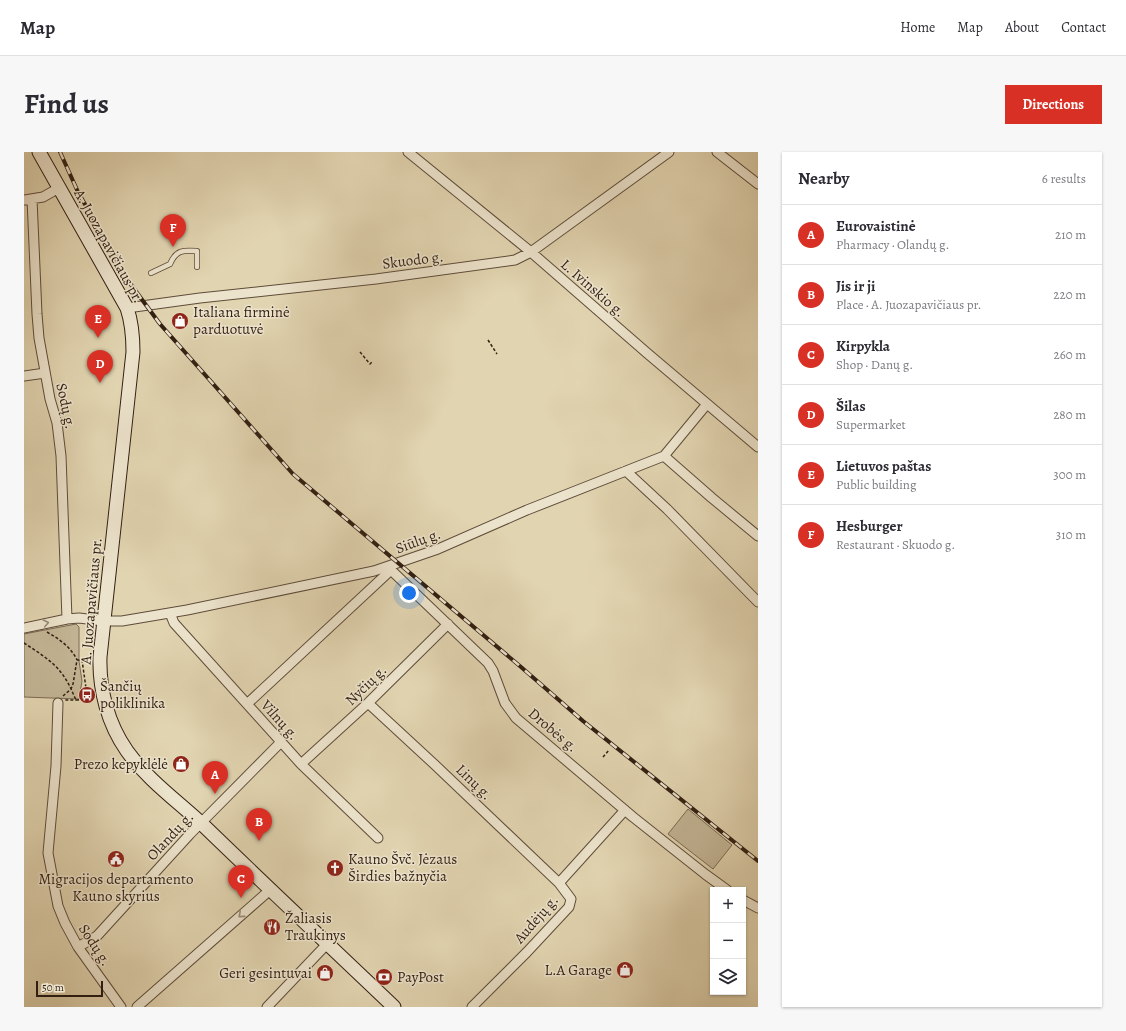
<!DOCTYPE html>
<meta charset="utf-8">
<style>
body{margin:0;font-family:Alegreya,serif;background:#f7f7f7;color:#2b2b33}
.controls{position:absolute;right:12px;bottom:12px;display:grid;overflow:hidden;border-radius:0px;box-shadow:0 1px 3px #0004}
.controls button{width:36px;height:36px;display:grid;place-items:center;padding:0;border:0;border-bottom:1px solid #e1e1e2;background:#fff;color:#2b2b33;font:20px sans-serif}
.scale{position:absolute;left:12px;bottom:10px;width:67px;box-sizing:border-box;padding-left:4px;border:2px solid #321f12;border-top:0;font-size:11px;line-height:14px;white-space:nowrap;color:#321f12;-webkit-text-stroke:3px #ece3cc;paint-order:stroke}
.you{position:absolute;left:385px;top:441px;width:14px;height:14px;margin:-10px;border:3px solid #fff;border-radius:50%;background:#1a73e8;box-shadow:0 0 0 6px #1a73e833}
.badge{display:grid;place-items:center;width:26px;height:26px;border-radius:50%;background:#d93025;color:#fff;font-size:13px;font-weight:700}
.pin{position:absolute;translate:-50% -33px;filter:drop-shadow(0 1px 2px #0008)}
.pin::after{content:'';position:absolute;top:21px;width:14px;height:12px;background:inherit;clip-path:polygon(0 0,100% 0,50% 100%)}
.list{margin:0;padding:0;list-style:none}
h2{display:flex;justify-content:space-between;align-items:center;height:52px;margin:0;padding:0 16px;font-size:17px}
h2 small{font-size:13px;font-weight:400;color:#7c7c81}
.list li{display:grid;grid-template-columns:26px 1fr auto;gap:12px;align-items:center;box-sizing:border-box;height:60px;padding:0 16px;border-top:1px solid #e1e1e2}
.list b{display:block;font-size:15px;white-space:nowrap}
.list p{margin:0;font-size:13px;white-space:nowrap;color:#7c7c81}
.list em{font-size:13px;font-style:normal;color:#7c7c81}
.icon{flex:none;width:22px;height:22px;fill:none;stroke:currentColor;stroke-width:2;stroke-linecap:round;stroke-linejoin:round}
.map{position:relative;flex:none;width:734px;height:855px;overflow:hidden;border-radius:0px}
header{display:flex;align-items:center;gap:24px;box-sizing:border-box;height:56px;padding:0 20px;background:#fff;border-bottom:1px solid #e1e1e2}
header strong{font-size:19px}
nav{display:flex;gap:22px;margin-inline-start:auto;font-size:14px}
.intro{display:flex;align-items:center;justify-content:space-between;box-sizing:border-box;height:96px;padding:0 24px}
h1{margin:0;font-size:28px}
.button{padding:10px 18px;border-radius:0px;background:#d93025;color:#fff;font-size:14px;font-weight:700}
main{display:flex;gap:24px;padding:0 24px}
aside{flex:1;background:#fff;border-radius:0px;box-shadow:0 1px 3px #0004}
.map>svg:first-child{display:block}
.green{fill:#c3b595;stroke:#7a6a54}
.lines{fill:none;stroke-linecap:round;stroke-linejoin:round}
.service-casing{stroke:#5e4c3a;stroke-width:6}
.minor-casing{stroke:#5e4c3a;stroke-width:11}
.secondary-casing{stroke:#321f12;stroke-width:15}
.path{stroke:#321f12;stroke-width:1.5;stroke-dasharray:3 2;stroke-linecap:butt}
.service{stroke:#ece3cc;stroke-width:4.5}
.minor{stroke:#ece3cc;stroke-width:9}
.secondary{stroke:#ece3cc;stroke-width:13}
.rail-casing{stroke:#321f12;stroke-width:4}
.rail{stroke:#ece3cc;stroke-width:2.5;stroke-dasharray:8;stroke-linecap:butt}
.oneway{stroke:#988b78}
.labels{text-anchor:middle;stroke-width:3;stroke-linejoin:round;paint-order:stroke}
.street-label{font-size:15px;fill:#321f12;stroke:#ece3cc}
.poi-label{font-size:15px;fill:#321f12;stroke:#ece3cc;text-anchor:start}
</style>
<header>
<strong>Map</strong>
<nav><a>Home</a><a>Map</a><a>About</a><a>Contact</a></nav>
</header>
<div class="intro"><h1>Find us</h1><a class="button">Directions</a></div>
<main>
<div class="map">
<svg width="734" height="855" viewBox="0 0 734 855">
<rect width="100%" height="100%" fill="#e1d4b0"/>
<filter id="stains"><feTurbulence type="fractalNoise" baseFrequency=".005" numOctaves="4"/><feColorMatrix values="0 0 0 0 .2 0 0 0 0 .09 0 0 0 0 .02 0 0 0 .5 -.17"/></filter>
<radialGradient id="worn" r=".72"><stop offset=".6" stop-color="#630" stop-opacity="0"/><stop offset="1" stop-color="#630" stop-opacity=".3"/></radialGradient>
<path class="green" d="M52 472 55 475V509L58 529 55 547 0 545V482Z
M664 657 708 693 689 717 644 682Z"/>
<g class="lines">
<g class="service-casing">
<path id="service" d="M127 121 146 112C152 98 159 98 173 99V115"/>
</g>
<g class="minor-casing">
<path id="minor" d="M384 0 507 100 623 201 734 295
M693 0 734 32
M8 47 13 162 15 186 26 247 33 271 37 304 43 467
M0 48 19 45 35 36
M103 156 176 146 352 127 491 108 507 100 645 0
M0 224 21 221
M640 304 688 346 734 384
M602 319 643 357 734 450
M366 414 367 418 464 511 469 519 481 551 492 566 609 665 681 722 703 738
M146 461 150 471 277 612 354 686
M0 476 43 467 55 466 79 469H98L163 458 350 419 414 397 503 358 640 304 683 252
M34 551 32 614 24 701 34 754 41 771 54 795 97 855
M344 551 410 612 535 731
M223 552 367 418
M277 612 344 551 424 472
M719 748 734 756
M54 795 73 784 166 682 257 590
M113 855 246 738
M243 855 303 792
M448 855 503 800 545 755 547 747 535 731 601 658"/>
</g>
<g class="secondary-casing">
<path id="secondary" d="M15 0 103 156C108 171 109 184 109 200L76 505C75 538 84 572 103 599 123 627 152 648 177 671 241 733 306 794 370 855"/>
</g>
<path class="path" d="M464 188 473 202
M336 200 346 212 349 209
M23 480C35 487 47 495 53 508
M0 491C15 501 31 510 41 526 45 532 48 539 51 546L54 548H41
M39 544 47 537 49 532 53 508H58L63 543 54 548
M579 605 585 598"/>
<use href="#service" class="service"/>
<use href="#minor" class="minor"/>
<use href="#secondary" class="secondary"/>
<g class="rail-casing">
<path id="rail" d="M36 0 54 40 105 130 136 172 269 322 497 515 559 569 734 709"/>
</g>
<use href="#rail" class="rail"/>
</g>
<defs><path id="oneway-chevron" d="M-2-3.5L2.5 0L-2 3.5" fill="none" stroke-width="1.6" stroke-linecap="round" stroke-linejoin="round"/></defs>
<g class="oneway">
<use href="#oneway-chevron" transform="translate(22 471) rotate(-12)"/>
<use href="#oneway-chevron" transform="translate(217 763) rotate(139)"/>
</g>
<defs>
<g id="shop-disc" transform="scale(0.9)"><circle r="9.5" fill="#8f2418" stroke="#ece3cc"/><path d="M-5-2.5h2.3a2.7 3.5 0 0 1 5.4 0H5L5.5 6h-11ZM-1.5-2.5h3a1.5 2.3 0 0 0-3 0Z" fill="#fff"/></g>
<g id="bus-disc" transform="scale(0.9)"><circle r="9.5" fill="#8f2418" stroke="#ece3cc"/><path d="M-5-6H5V4H4V6H2V4H-2V6H-4V4H-5ZM-3.5-4V0h7V-4ZM-3.5 1.2v1.5H-2V1.2ZM2 1.2v1.5H3.5V1.2Z" fill="#fff"/></g>
<g id="civic-disc" transform="scale(0.9)"><circle r="9.5" fill="#8f2418" stroke="#ece3cc"/><path d="M-.6-6.5H3V-4.5H.6V-3L4-1V1h2V6H-6V1h2V-1L-.6-3ZM-1.2 2.5V6h2.4V2.5Z" fill="#fff"/></g>
<g id="church-disc" transform="scale(0.9)"><circle r="9.5" fill="#8f2418" stroke="#ece3cc"/><path d="M-1.2-6h2.4v3.5h3.3v2.4h-3.3V6h-2.4V-.1h-3.3v-2.4h3.3Z" fill="#fff"/></g>
<g id="restaurant-disc" transform="scale(0.9)"><circle r="9.5" fill="#8f2418" stroke="#ece3cc"/><path d="M-5-6h1v4h1v-4h1v4h1v-4h1v5L-1.5 .5V6h-2V.5L-5-1ZM5-6V6H3V1.5H1.5Q1.5-4 5-6Z" fill="#fff"/></g>
<g id="bank-disc" transform="scale(0.9)"><circle r="9.5" fill="#8f2418" stroke="#ece3cc"/><path d="M-6-4H6V4H-6ZM0-2.3a2.3 2.3 0 1 0 0 4.6a2.3 2.3 0 1 0 0-4.6Z" fill="#fff"/></g>
</defs>
<g fill-rule="evenodd">
<use href="#shop-disc" x="156" y="169"/>
<use href="#bus-disc" x="63" y="543"/>
<use href="#shop-disc" x="157" y="612"/>
<use href="#civic-disc" x="92" y="707"/>
<use href="#church-disc" x="311" y="716"/>
<use href="#restaurant-disc" x="248" y="775"/>
<use href="#shop-disc" x="601" y="818"/>
<use href="#shop-disc" x="301" y="821"/>
<use href="#bank-disc" x="360" y="825"/>
</g>
<g class="labels">
<g class="street-label">
<text transform="translate(85 94) rotate(61)" y="5">A. Juozapavičiaus pr.</text>
<text transform="translate(389 108) rotate(-7)" y="5">Skuodo g.</text>
<text transform="translate(569 136) rotate(41)" y="5">L. Ivinskio g.</text>
<text transform="translate(42 254) rotate(78)" y="5">Sodų g.</text>
<text transform="translate(394 389) rotate(-20)" y="5">Siūlų g.</text>
<text transform="translate(67 449) rotate(-85)" y="5">A. Juozapavičiaus pr.</text>
<text transform="translate(342 533) rotate(-44)" y="5">Nyčių g.</text>
<text transform="translate(256 568) rotate(48)" y="5">Vilnų g.</text>
<text transform="translate(529 578) rotate(40)" y="5">Drobės g.</text>
<text transform="translate(450 630) rotate(44)" y="5">Linų g.</text>
<text transform="translate(146 684) rotate(-47)" y="5">Olandų g.</text>
<text transform="translate(512 767) rotate(-49)" y="5">Audėjų g.</text>
<text transform="translate(71 793) rotate(57)" y="5">Sodų g.</text>
</g>
<g class="poi-label">
<text x="169" y="165">Italiana firminė<tspan x="169" dy="17">parduotuvė</tspan></text>
<text x="76" y="539">Šančių<tspan x="76" dy="17">poliklinika</tspan></text>
<text x="144" y="617" text-anchor="end">Prezo kepyklėlė</text>
<text x="324" y="712">Kauno Švč. Jėzaus<tspan x="324" dy="17">Širdies bažnyčia</tspan></text>
<text x="92" y="732" text-anchor="middle">Migracijos departamento<tspan x="92" dy="17">Kauno skyrius</tspan></text>
<text x="261" y="771">Žaliasis<tspan x="261" dy="17">Traukinys</tspan></text>
<text x="588" y="823" text-anchor="end">L.A Garage</text>
<text x="288" y="826" text-anchor="end">Geri gesintuvai</text>
<text x="373" y="830">PayPost</text>
</g>
</g>
<rect width="100%" height="100%" filter="url(#stains)"/>
<rect width="100%" height="100%" fill="url(#worn)"/>
</svg>
<div class="controls">
<button>+</button>
<button>−</button>
<button><svg class="icon" aria-label="layers" viewBox="0 0 24 24"><path d="M12 4l9 5-9 5-9-5zM3 14l9 5 9-5"/></svg></button>
</div>
<div class="scale">50 m</div>
<div class="you"></div>
<div class="pin badge" style="left:191px;top:642px">A</div>
<div class="pin badge" style="left:235px;top:689px">B</div>
<div class="pin badge" style="left:217px;top:746px">C</div>
<div class="pin badge" style="left:76px;top:231px">D</div>
<div class="pin badge" style="left:74px;top:186px">E</div>
<div class="pin badge" style="left:149px;top:95px">F</div>
</div>
<aside>
<h2>Nearby<small>6 results</small></h2>
<ul class="list">
<li><span class="badge">A</span><div><b>Eurovaistinė</b><p>Pharmacy · Olandų g.</p></div><em>210 m</em></li>
<li><span class="badge">B</span><div><b>Jis ir ji</b><p>Place · A. Juozapavičiaus pr.</p></div><em>220 m</em></li>
<li><span class="badge">C</span><div><b>Kirpykla</b><p>Shop · Danų g.</p></div><em>260 m</em></li>
<li><span class="badge">D</span><div><b>Šilas</b><p>Supermarket</p></div><em>280 m</em></li>
<li><span class="badge">E</span><div><b>Lietuvos paštas</b><p>Public building</p></div><em>300 m</em></li>
<li><span class="badge">F</span><div><b>Hesburger</b><p>Restaurant · Skuodo g.</p></div><em>310 m</em></li>
</ul>
</aside>
</main>
